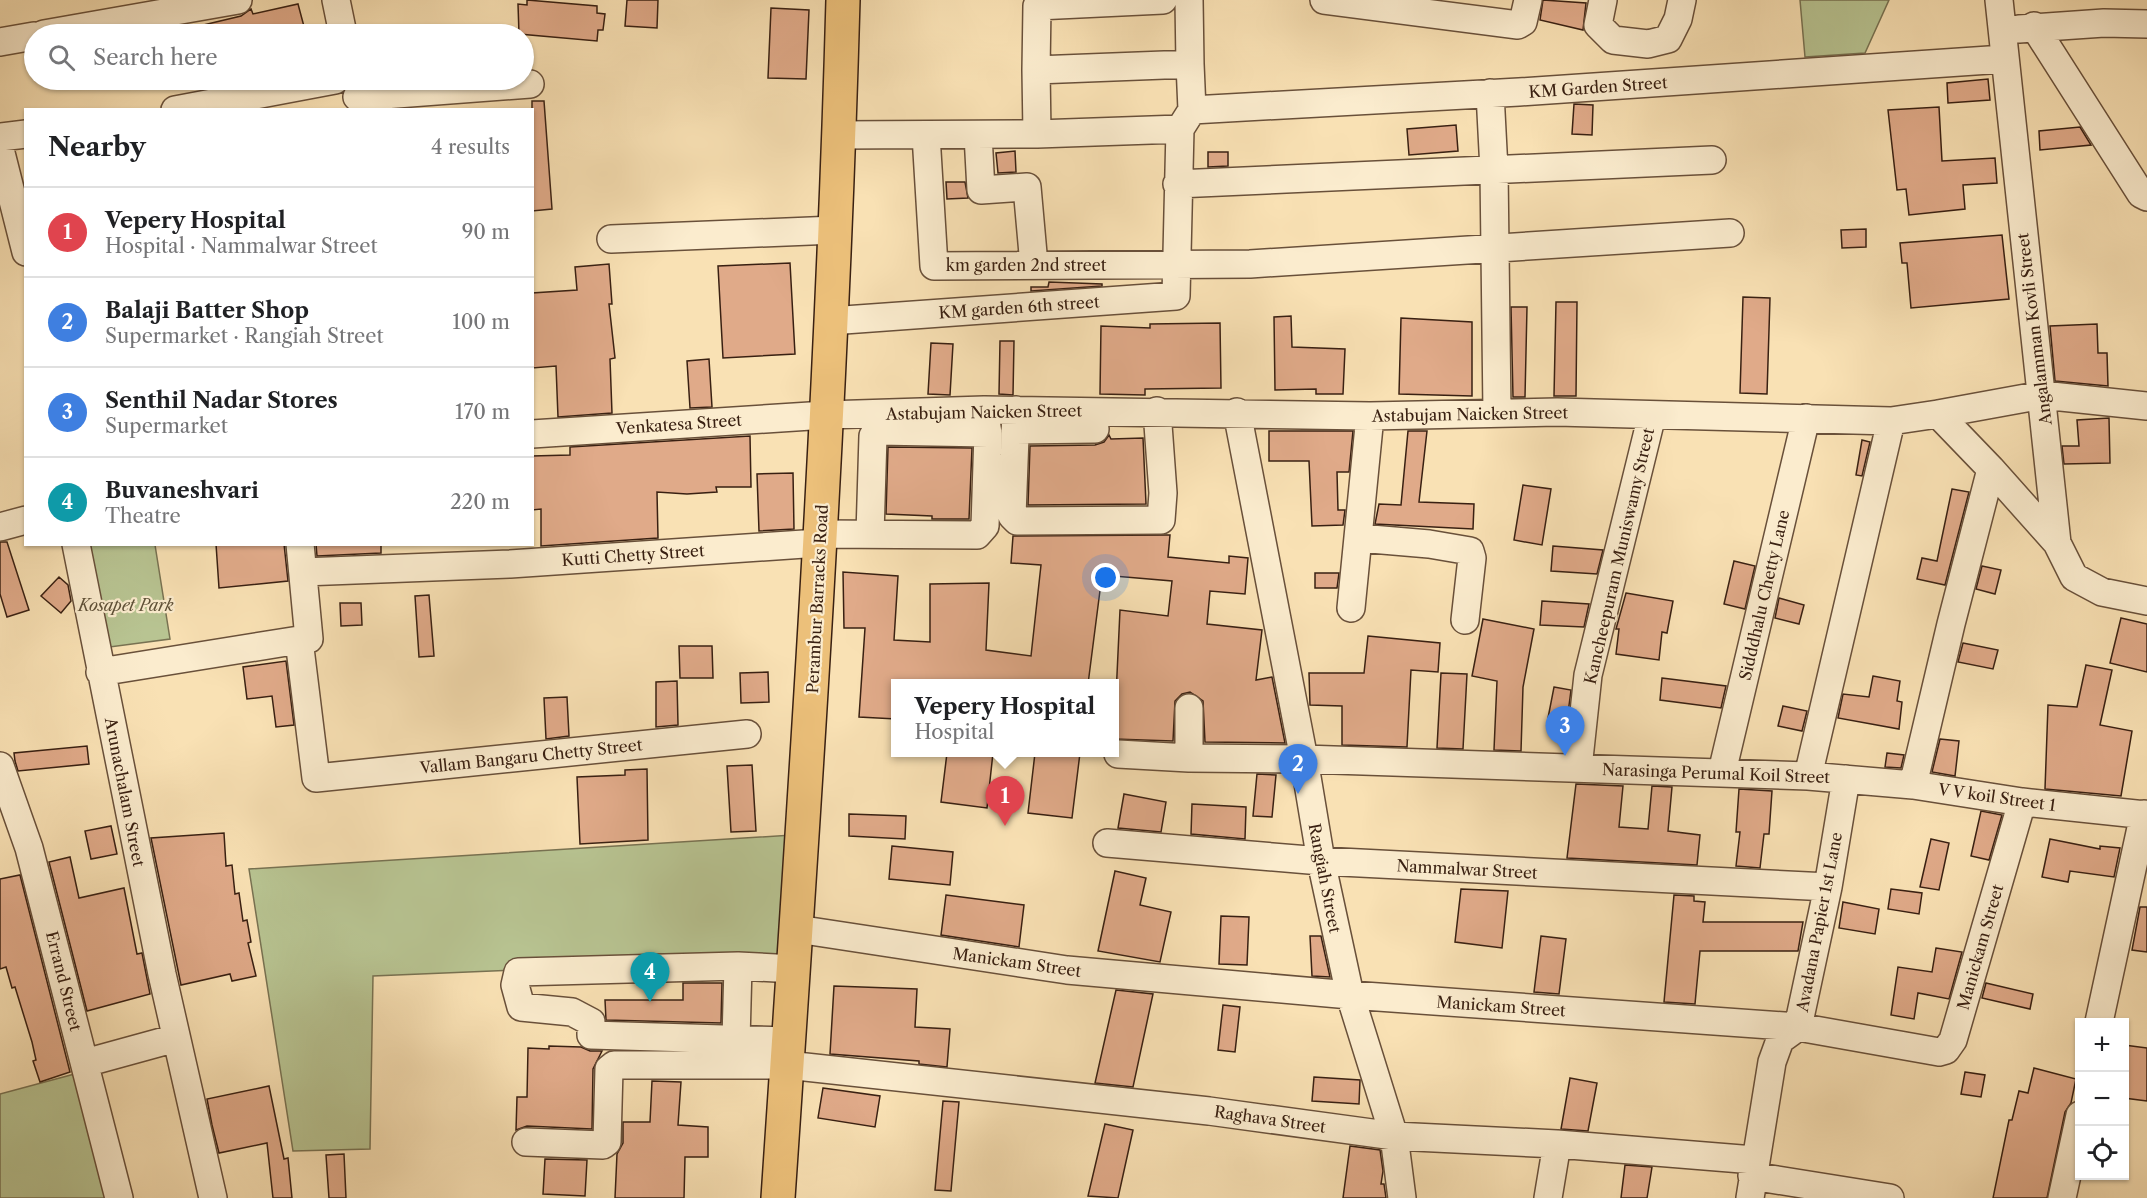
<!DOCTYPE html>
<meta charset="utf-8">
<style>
body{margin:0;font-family:"Libre Caslon Text",serif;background:#f2f2f2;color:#202124}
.controls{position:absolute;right:18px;bottom:18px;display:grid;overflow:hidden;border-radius:0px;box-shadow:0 2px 4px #0004}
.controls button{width:54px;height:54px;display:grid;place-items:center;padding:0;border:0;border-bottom:2px solid #e0e0e0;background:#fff;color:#202124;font:30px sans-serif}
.you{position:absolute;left:1106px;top:578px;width:21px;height:21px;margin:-15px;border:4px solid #fff;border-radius:50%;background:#1a73e8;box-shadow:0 0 0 9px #1a73e833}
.badge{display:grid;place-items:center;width:39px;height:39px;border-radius:50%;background:#8f2418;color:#fff;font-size:20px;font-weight:700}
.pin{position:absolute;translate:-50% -50px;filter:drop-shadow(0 2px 3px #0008)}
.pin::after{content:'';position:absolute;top:32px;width:21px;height:18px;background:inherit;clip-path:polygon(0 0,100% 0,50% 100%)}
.popup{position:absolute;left:891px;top:679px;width:228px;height:78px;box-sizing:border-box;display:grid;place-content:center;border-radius:0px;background:#fff;filter:drop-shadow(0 2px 4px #0005);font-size:20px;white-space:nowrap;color:#757577}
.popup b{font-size:22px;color:#202124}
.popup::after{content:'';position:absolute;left:50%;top:100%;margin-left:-12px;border:12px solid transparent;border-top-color:#fff}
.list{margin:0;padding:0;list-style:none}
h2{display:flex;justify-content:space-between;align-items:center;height:78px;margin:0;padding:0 24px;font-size:26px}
h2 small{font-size:20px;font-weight:400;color:#757577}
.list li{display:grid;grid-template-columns:39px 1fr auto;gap:18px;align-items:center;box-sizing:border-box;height:90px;padding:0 24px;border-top:2px solid #e0e0e0}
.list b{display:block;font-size:22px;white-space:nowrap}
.list p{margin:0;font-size:20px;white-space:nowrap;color:#757577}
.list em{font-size:20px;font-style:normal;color:#757577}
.icon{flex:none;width:33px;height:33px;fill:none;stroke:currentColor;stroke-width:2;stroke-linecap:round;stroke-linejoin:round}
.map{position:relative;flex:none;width:2147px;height:1198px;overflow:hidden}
.search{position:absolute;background:#fff;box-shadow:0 2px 4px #0004;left:24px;top:24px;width:510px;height:66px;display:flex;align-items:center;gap:15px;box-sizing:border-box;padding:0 21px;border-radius:33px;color:#757577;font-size:22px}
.panel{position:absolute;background:#fff;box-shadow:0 2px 4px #0004;left:24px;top:108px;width:510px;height:438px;border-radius:0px}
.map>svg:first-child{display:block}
.green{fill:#b8c492;stroke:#787252;stroke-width:1.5}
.building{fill:#e0aa89;stroke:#392012;stroke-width:1.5}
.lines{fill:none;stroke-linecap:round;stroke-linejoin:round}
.minor-casing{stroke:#69503a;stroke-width:30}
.major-casing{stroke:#392012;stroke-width:36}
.minor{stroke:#fbecce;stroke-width:27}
.major{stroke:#ecc07a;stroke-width:33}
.labels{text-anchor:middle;stroke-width:4.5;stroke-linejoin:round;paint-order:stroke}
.street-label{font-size:16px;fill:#392012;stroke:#fbecce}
.park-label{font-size:16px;font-style:italic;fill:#5f5138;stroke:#fbecce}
</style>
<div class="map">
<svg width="2147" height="1198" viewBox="0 0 2147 1198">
<rect width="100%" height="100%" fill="#f9e1b4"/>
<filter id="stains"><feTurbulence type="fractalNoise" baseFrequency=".00333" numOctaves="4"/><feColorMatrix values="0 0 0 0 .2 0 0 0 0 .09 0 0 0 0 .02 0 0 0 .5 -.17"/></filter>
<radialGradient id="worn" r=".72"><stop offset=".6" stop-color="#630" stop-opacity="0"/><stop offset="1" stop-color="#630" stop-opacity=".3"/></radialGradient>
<path class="green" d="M1800 0H1889L1865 53 1805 57Z
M89 545H155L170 639 87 650Z
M792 835 783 970H518L373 976 370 1149 293 1151 249 869Z
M82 1072 112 1198H0V1094Z"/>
<path class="building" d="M527 0 597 6V13L605 14 603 30H598L597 41 519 34 518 4 527 5Z
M627 0H658L657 28 625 26Z
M1543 0 1586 3 1583 30 1540 20Z
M298 4 306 34H179L178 31 241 16 251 9 253 14Z
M771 8 809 10 806 79 768 78Z
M1988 79 1990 100 1948 103 1947 83Z
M532 101H544L552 209 532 211Z
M1574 104 1593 105 1592 135 1572 134Z
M1939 107 1942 161 1995 158 1997 183 1963 185 1965 209 1909 215 1906 189 1897 190 1888 110Z
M1456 125 1458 151 1409 155 1407 129Z
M2080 127 2091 145 2040 150 2039 131Z
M1015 151 1016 172 998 173 996 153Z
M1208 152H1228V166L1208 167Z
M946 182H965L968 198 947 199Z
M1866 229V247L1842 248 1841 230Z
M2002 235 2009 299 1911 308 1907 263H1902L1900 243Z
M790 263 795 354 723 358 718 266Z
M609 264 612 304H609L615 358 610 359 612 413 558 417 556 366 532 368V293L577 290 575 267Z
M1049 282 1102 284V286L1031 291V287H1048Z
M1743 297 1770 298 1767 394 1740 393Z
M1556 302H1577L1576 396H1554Z
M1511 307H1527L1525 397H1513Z
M1291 316 1292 347 1345 349 1343 394H1316V389L1275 390 1274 317Z
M1401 318 1472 322V396L1399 394Z
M1220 323 1221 388 1145 389V395L1100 394 1101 326 1150 328V324Z
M2097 324 2098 353H2107L2108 386 2055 381 2050 326Z
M1000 341H1014L1013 395 999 394Z
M931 343 953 344 950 395 928 394Z
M709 359 712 407 690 408 687 361Z
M2109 418 2110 463 2064 464 2062 446H2079L2077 420Z
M1269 431H1353L1349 472H1337L1338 510H1345L1343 525 1312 526 1309 461H1269Z
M1408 431H1427L1419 502 1474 504 1473 529 1375 524 1379 504 1401 505Z
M1109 435 1111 439 1143 438 1146 504 1028 505 1030 446 1095 445 1104 442Z
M750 436 751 487H716L717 492 687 494 657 492 658 538 541 546V509L532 510V456L570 455V447Z
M1862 440 1870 442 1862 476 1856 475Z
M888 447 972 448 969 519H932V516L886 514Z
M793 473 794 529 759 531 757 474Z
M1523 485 1551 489 1542 545 1514 540Z
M1952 489 1969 492 1945 585 1917 579 1922 558 1937 561Z
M1165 535H1170L1168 557 1229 563V556L1248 558 1245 594 1210 591 1207 624 1262 630 1256 680 1272 677 1285 743 1205 742 1203 701 1190 692 1182 694 1175 701 1173 741 1114 739 1120 610 1168 616 1172 581 1102 575 1088 684H896V719L859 717 865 628H844L843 572 898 576 894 640 930 642V584L989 583 986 650 1031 656 1041 565 1011 563 1013 536Z
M0 542H7L29 610 7 617 0 594Z
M216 544H284L288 581 219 588Z
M316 544H381V553L317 556Z
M1553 546 1603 550 1597 574 1551 571Z
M1734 561 1755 566 1745 609 1724 604Z
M1982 566 2001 570 1995 594 1976 589Z
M1315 573H1339L1337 588H1315Z
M59 577 68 585 71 601 61 613 41 596Z
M1626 593 1673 601 1667 633 1662 632 1659 660 1616 654 1619 629H1616Z
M429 595 434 656 419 657 415 596Z
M1779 598 1804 605 1799 624 1775 618Z
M1542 601 1589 604 1584 627 1540 625Z
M340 603H361L362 625 341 626Z
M2121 618 2147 624V672L2110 663Z
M1483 619 1534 629 1523 687 1521 751 1494 750 1497 681 1472 676Z
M1368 636 1440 643 1438 672 1411 670 1407 747 1342 745V706L1310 705 1309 673H1364Z
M1963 643 1998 650 1993 669 1958 662Z
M679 646H712L713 678H680Z
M286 661 294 725 276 727 272 696 247 699 243 667Z
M2086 665 2112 670 2100 725 2132 731 2121 796 2045 789 2048 705 2077 707Z
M768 672 769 702 741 703 740 673Z
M1441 673 1467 674 1463 749 1437 748Z
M1873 676 1900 681 1897 701 1902 702 1899 729 1838 718 1843 694 1869 697Z
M1662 678 1726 686 1721 708 1660 700Z
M677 681 678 725 656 727V682Z
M1554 687 1571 690 1567 721 1548 718Z
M567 697 569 736 546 739 544 698Z
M1783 706 1807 711 1802 731 1778 726Z
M1940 739 1959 741 1955 776 1932 772Z
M87 746 89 764 18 771 15 761 14 753Z
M947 753H993L987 808 941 802Z
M1035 753H1080L1072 818 1028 813Z
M1887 753 1904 755 1901 768 1885 767Z
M752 765 756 831 731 832 727 766Z
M647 769 648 840 580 844 577 777 625 775V770Z
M1257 774 1276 775 1272 817 1253 816Z
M1576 784 1623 786 1619 827 1648 829 1652 786 1672 787 1668 831 1700 835 1697 865 1567 858Z
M1739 789 1772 791 1769 834H1764L1760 868 1736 866 1740 832H1736Z
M1124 794 1166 802 1161 832 1118 828Z
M1192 804 1246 807 1245 839 1191 834Z
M1981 811 2002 815 1989 860 1971 856Z
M849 814 906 816 905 839 849 836Z
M111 826 117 854 91 859 85 831Z
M224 833 226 866 232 865 235 894 239 893 243 921 247 920 251 942 248 943 256 976 232 981 230 974 181 985 151 838Z
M1931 839 1949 843 1939 890 1920 887Z
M2050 839 2100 849V846L2120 848 2114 877 2070 871 2068 882 2042 877Z
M892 846 953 852 950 885 889 879Z
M70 857 79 898 124 888 137 954 142 953 150 994 87 1011 49 862Z
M1115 871 1146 878 1140 905 1171 912 1160 962 1098 951Z
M20 875 70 1072 40 1082 33 1061 36 1060 32 1042 15 987 12 988 6 967 0 969V879Z
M1461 889 1508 891 1502 948 1455 942Z
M1891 889 1922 893 1919 914 1888 909Z
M946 895 1024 905 1019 947 941 935Z
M1674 895 1694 896V901L1705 902 1703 922H1803L1798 951H1700L1695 1004 1664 1002Z
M1843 902 1879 909 1875 934 1839 928Z
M2140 907H2147V952L2132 950Z
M1221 916 1249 917 1247 965 1219 964Z
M1310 936H1321L1330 977 1312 976Z
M1541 936 1566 939 1559 994 1534 992Z
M1936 948 1962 952 1949 999 1918 993 1914 1019 1891 1015 1898 967 1932 972Z
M683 983H722L721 1023 606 1020 605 1000H683Z
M1986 983 2033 994 2030 1009 1982 998Z
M834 986 917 989 915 1027 950 1029 947 1067 919 1064V1061L830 1054Z
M1116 990 1153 994 1133 1087 1095 1083Z
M1223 1005 1240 1007 1235 1052 1218 1050Z
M2124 1045 2147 1048V1101L2124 1098Z
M549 1046 581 1047 590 1051H602L593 1069 592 1129 527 1126 516 1130 517 1097H527L528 1048 549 1049Z
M2034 1068 2076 1079 2071 1103 2065 1112 2047 1198H1993L2009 1120H2012L2019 1091 2028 1093Z
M1965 1072 1985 1075 1981 1097 1961 1094Z
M1314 1077 1360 1080 1359 1104 1312 1101Z
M1570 1078 1597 1083 1588 1131 1561 1129Z
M652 1081 681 1082 678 1125 708 1127V1157H685L684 1198H615L617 1154 623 1143V1122H650Z
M269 1086 284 1159 288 1158 292 1198H273L267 1143 219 1153 212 1125 207 1099Z
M823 1088 880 1096 875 1127 818 1118Z
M943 1101 959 1102 951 1191 935 1190Z
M1105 1124 1133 1130 1118 1198 1088 1196Z
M1350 1146 1380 1150 1383 1171 1381 1184H1384L1386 1198H1343Z
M344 1154 346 1198H329L326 1155Z
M545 1159 587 1160 585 1196 543 1194Z
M1625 1165 1652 1167 1647 1198H1621Z"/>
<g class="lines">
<g class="minor-casing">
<path id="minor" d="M336 0 343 34
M1189 0 1190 64
M1324 0 1518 25 1523 22 1528 0
M1603 0 1598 25 1613 40 1648 44 1668 39 1678 19 1682 0
M1999 0 2057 543 2074 577 2102 592 2147 601
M2034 26 2141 194 2147 197
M2019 29 2104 23 2147 24
M44 34 238 0
M0 42 34 36
M1036 70 1037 6 1163 0
M1490 93 1494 170 1497 412
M357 97 530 84
M175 110 335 80
M1192 110 1519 92 2004 59
M1037 134 1036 70 1190 64 1192 110
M839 135 1037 134 1180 129
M926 135 934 266 1250 264 1730 233
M978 135 981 190 1027 187 1034 265
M0 137 26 134
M0 149 26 252
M1177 184 1712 160
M611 239 835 230
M830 321 1176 296 1180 129 1192 110
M1016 410 1012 516 1017 521 1161 520 1163 493 1157 411
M1237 412 1304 759 1321 861 1350 995 1394 1136 1402 1198
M1938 414 2042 395 2147 406
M1015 430 1095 429
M532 434 826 415 984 410 1370 416 1557 412 1891 421 1938 414 1991 469 2057 543
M0 527 26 520
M820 534 977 535 985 526 988 433 984 410
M870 534 873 436 878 431 988 433
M1359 538 1429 544 1470 551 1472 558 1465 620
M76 544 162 974 213 1198
M300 544 309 639 299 640 316 778 747 734
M303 572 510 564 819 543
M1351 608 1370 416
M100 672 299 640
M1189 708V758
M1118 754 1189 758 1304 759 1808 776 1913 785 2022 802 2147 815
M0 766 29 848 119 1198
M1578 768 1588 675 1652 415
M1722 772 1806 418
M1808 776 1891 421
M1913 785 1951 624 1991 469
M1107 843 1321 861 1828 887
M797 929 1067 970 1350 995 1798 1027 1939 1052 1946 1050 1953 1040 2022 802
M738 966 518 972 515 985 521 1007 572 1012 591 1022V1035L789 1041
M2099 1022 2144 814
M736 1040 738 966 794 969
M85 1063 176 1038
M526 1142 603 1145 607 1142 609 1069 614 1065H787L1209 1111 1394 1136 1557 1144 1754 1160
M1752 1176 1890 1198
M1548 1198 1557 1144
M1750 1198 1772 1062 1780 1040 1798 1027 1828 887 1846 779
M2062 1198 2080 1115"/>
</g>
<g class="major-casing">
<path id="major" d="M778 1198C805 799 832 400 843 0"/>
</g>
<use href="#minor" class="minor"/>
<use href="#major" class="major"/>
</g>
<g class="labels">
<g class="street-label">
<text transform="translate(1598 87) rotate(-4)" y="6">KM Garden Street</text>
<text x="1026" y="271">km garden 2nd street</text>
<text transform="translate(1019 307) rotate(-4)" y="6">KM garden 6th street</text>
<text transform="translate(2034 329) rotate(-97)" y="6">Angalamman Kovli Street</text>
<text transform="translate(984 412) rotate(-1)" y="6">Astabujam Naicken Street</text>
<text transform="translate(1470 414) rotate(-1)" y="6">Astabujam Naicken Street</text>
<text transform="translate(679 424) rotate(-4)" y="6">Venkatesa Street</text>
<text transform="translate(633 555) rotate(-4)" y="6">Kutti Chetty Street</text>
<text transform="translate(1619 556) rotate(-77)" y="6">Kancheepuram Muniswamy Street</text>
<text transform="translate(1764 595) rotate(-77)" y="6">Sidddhalu Chetty Lane</text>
<text transform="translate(817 599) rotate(-87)" y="6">Perambur Barracks Road</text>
<text transform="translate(531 756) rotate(-6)" y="6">Vallam Bangaru Chetty Street</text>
<text transform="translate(1716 773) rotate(2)" y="6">Narasinga Perumal Koil Street</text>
<text transform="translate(125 792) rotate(79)" y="6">Arunachalam Street</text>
<text transform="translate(1997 797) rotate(8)" y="6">V V koil Street 1</text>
<text transform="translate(1467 869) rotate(3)" y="6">Nammalwar Street</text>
<text transform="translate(1325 878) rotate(79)" y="6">Rangiah Street</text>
<text transform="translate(1819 922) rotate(-79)" y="6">Avadana Papier 1st Lane</text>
<text transform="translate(1980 947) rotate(-74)" y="6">Manickam Street</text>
<text transform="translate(1017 962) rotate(8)" y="6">Manickam Street</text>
<text transform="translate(64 981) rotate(76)" y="6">Errand Street</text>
<text transform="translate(1501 1006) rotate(4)" y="6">Manickam Street</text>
<text transform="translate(1270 1119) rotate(8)" y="6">Raghava Street</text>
</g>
<g class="park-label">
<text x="126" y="611">Kosapet Park</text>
</g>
</g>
<rect width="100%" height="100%" filter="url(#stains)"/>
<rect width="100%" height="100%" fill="url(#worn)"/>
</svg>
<div class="controls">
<button>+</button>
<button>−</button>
<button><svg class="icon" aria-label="locate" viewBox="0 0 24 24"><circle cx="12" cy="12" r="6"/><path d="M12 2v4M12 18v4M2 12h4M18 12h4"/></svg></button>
</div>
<div class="you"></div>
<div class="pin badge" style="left:1005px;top:826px;background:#e0444e">1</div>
<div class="popup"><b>Vepery Hospital</b>Hospital</div>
<div class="pin badge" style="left:1298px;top:794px;background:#3f7fe0">2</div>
<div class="pin badge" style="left:1565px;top:756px;background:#3f7fe0">3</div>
<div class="pin badge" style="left:650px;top:1002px;background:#0f9aa8">4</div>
<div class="search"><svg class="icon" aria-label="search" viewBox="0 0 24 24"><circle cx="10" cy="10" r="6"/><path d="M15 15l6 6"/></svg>Search here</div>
<section class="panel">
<h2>Nearby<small>4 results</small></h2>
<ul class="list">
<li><span class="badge" style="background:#e0444e">1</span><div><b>Vepery Hospital</b><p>Hospital · Nammalwar Street</p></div><em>90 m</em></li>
<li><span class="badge" style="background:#3f7fe0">2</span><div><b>Balaji Batter Shop</b><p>Supermarket · Rangiah Street</p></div><em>100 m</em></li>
<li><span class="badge" style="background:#3f7fe0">3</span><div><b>Senthil Nadar Stores</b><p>Supermarket</p></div><em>170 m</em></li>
<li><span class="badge" style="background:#0f9aa8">4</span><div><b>Buvaneshvari</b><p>Theatre</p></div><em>220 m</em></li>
</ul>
</section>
</div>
